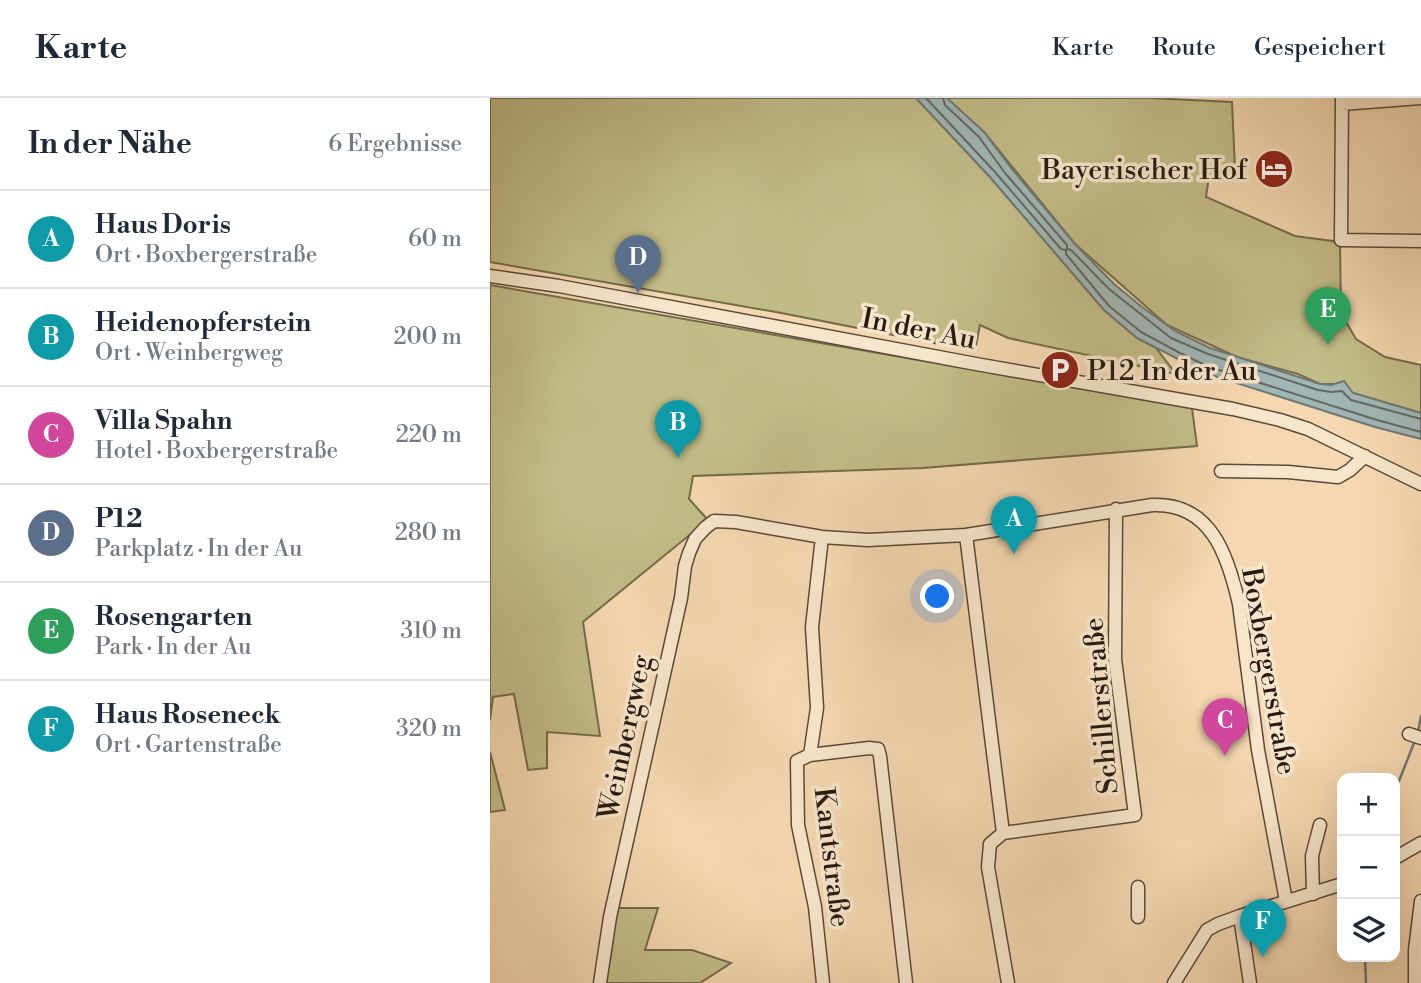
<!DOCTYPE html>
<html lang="de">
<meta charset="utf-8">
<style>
body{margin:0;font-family:"Libre Bodoni",serif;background:#f6f6f7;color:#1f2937}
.controls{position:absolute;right:21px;bottom:21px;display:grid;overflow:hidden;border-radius:14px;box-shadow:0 7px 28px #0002}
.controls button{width:63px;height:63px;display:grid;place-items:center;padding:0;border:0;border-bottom:2px solid #e0e1e3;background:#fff;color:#1f2937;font:35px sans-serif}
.you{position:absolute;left:448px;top:499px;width:24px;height:24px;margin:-18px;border:5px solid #fff;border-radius:50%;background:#1a73e8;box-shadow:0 0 0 10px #1a73e833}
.badge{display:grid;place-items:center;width:46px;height:46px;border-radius:50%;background:#db2777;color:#fff;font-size:23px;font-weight:700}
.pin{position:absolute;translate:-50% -58px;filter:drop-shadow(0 2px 4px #0008)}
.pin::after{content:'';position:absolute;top:37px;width:24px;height:21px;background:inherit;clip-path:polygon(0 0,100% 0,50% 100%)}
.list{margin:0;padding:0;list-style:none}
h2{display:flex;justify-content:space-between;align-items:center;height:91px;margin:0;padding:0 28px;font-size:30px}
h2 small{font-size:23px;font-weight:400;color:#747a83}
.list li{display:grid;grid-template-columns:46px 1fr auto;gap:21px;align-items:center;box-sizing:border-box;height:98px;padding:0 28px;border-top:2px solid #e0e1e3}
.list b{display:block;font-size:26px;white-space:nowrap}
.list p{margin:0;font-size:23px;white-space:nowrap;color:#747a83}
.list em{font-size:23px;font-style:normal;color:#747a83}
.icon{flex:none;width:38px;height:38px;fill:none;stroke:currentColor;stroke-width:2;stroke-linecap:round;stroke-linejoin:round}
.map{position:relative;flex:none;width:931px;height:885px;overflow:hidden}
header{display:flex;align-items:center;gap:42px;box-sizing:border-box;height:98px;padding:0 35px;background:#fff;border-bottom:2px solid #e0e1e3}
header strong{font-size:33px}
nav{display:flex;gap:38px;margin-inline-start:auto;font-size:24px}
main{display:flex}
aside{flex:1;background:#fff}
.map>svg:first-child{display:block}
.green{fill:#c2bd88;stroke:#746c4c;stroke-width:2}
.water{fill:#a0b7b6;stroke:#707874;stroke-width:2}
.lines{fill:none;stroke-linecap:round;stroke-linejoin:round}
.shore{stroke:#646864;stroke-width:2}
.stream{stroke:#707874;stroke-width:2.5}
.minor-casing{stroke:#5a4a39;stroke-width:15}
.minor{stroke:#f8e6cc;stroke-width:12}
.labels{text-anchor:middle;stroke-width:7;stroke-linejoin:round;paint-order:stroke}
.poi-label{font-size:28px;fill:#271a11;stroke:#f8e6cc;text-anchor:end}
.street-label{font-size:28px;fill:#271a11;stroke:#f8e6cc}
</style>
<header>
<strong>Karte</strong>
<nav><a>Karte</a><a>Route</a><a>Gespeichert</a></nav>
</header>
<main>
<aside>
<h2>In der Nähe<small>6 Ergebnisse</small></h2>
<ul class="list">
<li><span class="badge" style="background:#0f9aa8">A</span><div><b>Haus Doris</b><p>Ort · Boxbergerstraße</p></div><em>60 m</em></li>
<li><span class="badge" style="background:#0f9aa8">B</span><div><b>Heidenopferstein</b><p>Ort · Weinbergweg</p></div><em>200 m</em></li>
<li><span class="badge" style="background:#d1479c">C</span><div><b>Villa Spahn</b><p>Hotel · Boxbergerstraße</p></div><em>220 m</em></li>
<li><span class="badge" style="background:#5c6f8a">D</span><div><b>P12</b><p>Parkplatz · In der Au</p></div><em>280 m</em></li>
<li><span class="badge" style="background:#2e9e5b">E</span><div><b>Rosengarten</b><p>Park · In der Au</p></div><em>310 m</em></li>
<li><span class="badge" style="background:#0f9aa8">F</span><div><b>Haus Roseneck</b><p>Ort · Gartenstraße</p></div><em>320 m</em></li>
</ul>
</aside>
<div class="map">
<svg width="931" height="885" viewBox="0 0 931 885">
<rect width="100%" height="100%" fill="#f5d8b1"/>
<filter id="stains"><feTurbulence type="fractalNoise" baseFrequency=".00286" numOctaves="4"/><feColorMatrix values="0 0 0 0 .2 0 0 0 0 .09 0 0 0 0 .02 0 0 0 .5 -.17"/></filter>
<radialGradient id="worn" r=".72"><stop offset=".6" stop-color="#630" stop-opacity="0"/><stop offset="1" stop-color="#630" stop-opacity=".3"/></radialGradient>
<path class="green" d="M0 0H426L500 79 614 212 647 240 666 250 686 276 518 240 490 227 485 253 286 214 0 164Z
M456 0H659L742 4 745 72 719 78 716 99 805 138 850 144 851 215 866 241 895 259 931 267V315L863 295 848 286H830L808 276 747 259 677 227 585 146 494 34Z
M0 187 702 310 707 348 433 370 203 378 199 401 218 422 93 524 110 638 57 634V670L38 672 24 596 3 599 0 622Z
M0 654 15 712 0 714Z
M128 810H168L155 852H202L241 865 210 885H113Z"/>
<path class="water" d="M426 0H457L494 34 521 70 585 146 624 186 652 209 685 233 720 250 830 286 841 287 854 283 863 295 931 315V341L885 329 715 275 647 240 614 212 500 79Z"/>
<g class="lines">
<path class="shore" d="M436 0 505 74 571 151 576 152V156L619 208 651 234 690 255 717 268 887 322 931 334
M453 0 455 7 489 39 515 75 577 147V151L581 152 619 191 681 240 718 256 828 292 841 294 852 293 861 302 931 321"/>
<path class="stream" d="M928 634 931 618
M905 693 924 645
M875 859 876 885"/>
<g class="minor-casing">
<path id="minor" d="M852 0 851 142 931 143
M852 6 931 0
M0 178 69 188 486 266 743 311 790 322 818 331 931 386
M731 373 798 374 848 379 860 372 875 358
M476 437 513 735 500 746 498 769 518 885
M332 439 322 529 327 610 320 657 307 663 308 727 325 809 333 885
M919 636 931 640
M320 657 379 650 388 651 390 658 416 885
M513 735 645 717 625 561 626 411
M905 760 931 745
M823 796 822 758 830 727
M750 818 760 885
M648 819V789
M110 885 120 819 191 500 195 468 199 455 205 441 215 430 224 423 246 424 332 439 378 442 476 437 662 407C721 404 738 458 749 506L768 652 796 803
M684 885 717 832 728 826 750 818 852 786
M925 885V852L931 803"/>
</g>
<use href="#minor" class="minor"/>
</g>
<defs>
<g id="hotel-disc" transform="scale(2.0125)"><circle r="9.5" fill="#8f2418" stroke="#f8e6cc"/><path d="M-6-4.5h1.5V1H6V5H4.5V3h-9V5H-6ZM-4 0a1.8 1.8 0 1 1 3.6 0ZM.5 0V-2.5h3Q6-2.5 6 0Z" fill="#fff"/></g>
<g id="parking-disc" transform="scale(2.0125)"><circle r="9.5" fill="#8f2418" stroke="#f8e6cc"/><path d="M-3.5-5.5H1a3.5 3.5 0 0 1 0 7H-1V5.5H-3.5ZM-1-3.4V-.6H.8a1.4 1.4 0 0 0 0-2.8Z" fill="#fff"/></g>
</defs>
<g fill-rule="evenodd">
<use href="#hotel-disc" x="784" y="71"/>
<use href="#parking-disc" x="570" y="272"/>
</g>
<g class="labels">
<g class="poi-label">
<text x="757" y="81">Bayerischer Hof</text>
<text x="597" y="282" text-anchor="start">P12 In der Au</text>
</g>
<g class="street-label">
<text transform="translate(429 230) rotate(11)" y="10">In der Au</text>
<text transform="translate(780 573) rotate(80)" y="10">Boxbergerstraße</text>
<text transform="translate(610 608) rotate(-95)" y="10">Schillerstraße</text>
<text transform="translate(134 639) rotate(-78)" y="10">Weinbergweg</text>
<text transform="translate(343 759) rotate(83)" y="10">Kantstraße</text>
</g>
</g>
<rect width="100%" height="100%" filter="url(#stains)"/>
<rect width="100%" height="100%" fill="url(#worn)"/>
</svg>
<div class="controls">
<button>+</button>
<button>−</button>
<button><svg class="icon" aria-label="layers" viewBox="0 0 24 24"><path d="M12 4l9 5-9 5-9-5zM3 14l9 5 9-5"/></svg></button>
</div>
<div class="you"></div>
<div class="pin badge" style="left:524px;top:456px;background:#0f9aa8">A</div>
<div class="pin badge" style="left:188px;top:360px;background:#0f9aa8">B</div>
<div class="pin badge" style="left:735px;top:658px;background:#d1479c">C</div>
<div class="pin badge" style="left:148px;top:195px;background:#5c6f8a">D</div>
<div class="pin badge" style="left:838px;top:247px;background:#2e9e5b">E</div>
<div class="pin badge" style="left:773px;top:859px;background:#0f9aa8">F</div>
</div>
</main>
